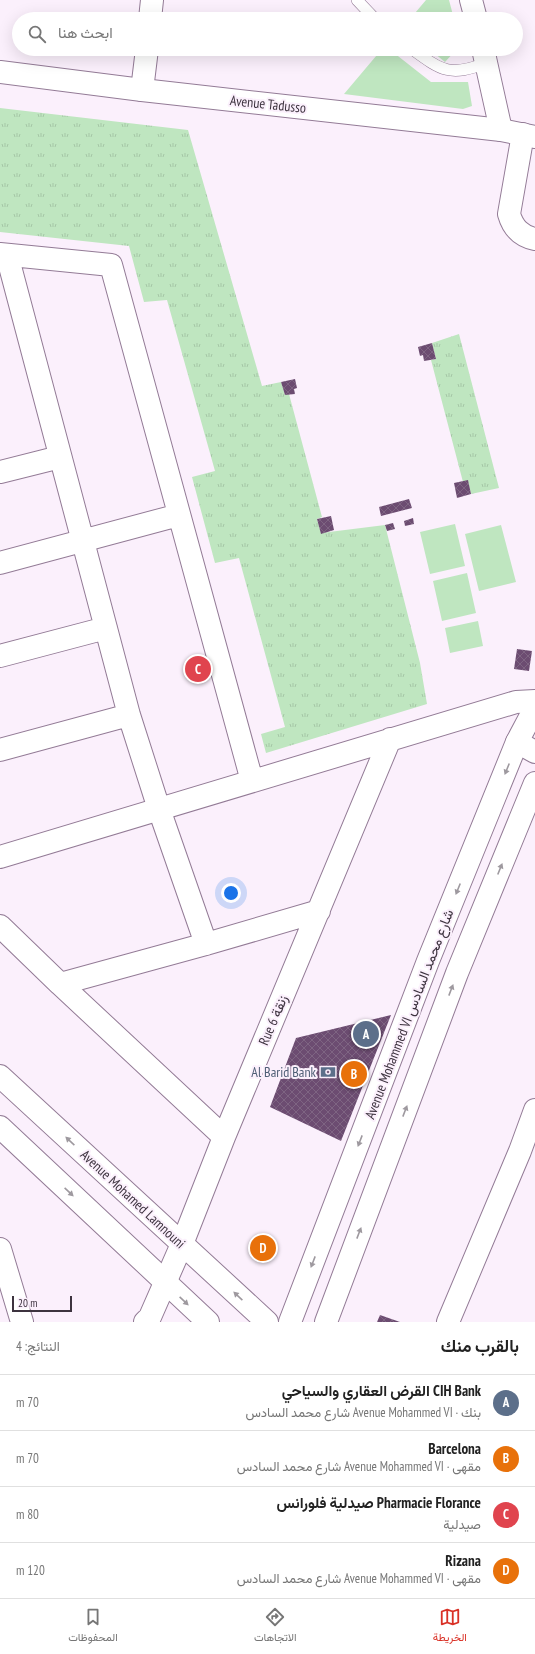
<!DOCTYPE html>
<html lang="ar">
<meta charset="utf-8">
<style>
body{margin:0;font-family:"PT Sans Narrow",Vazirmatn,sans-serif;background:#f2f2f2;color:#222;direction:rtl}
.scale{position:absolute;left:12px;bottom:10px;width:60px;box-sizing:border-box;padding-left:4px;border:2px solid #3d333f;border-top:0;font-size:11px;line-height:14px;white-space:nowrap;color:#3d333f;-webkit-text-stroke:3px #fbf0fc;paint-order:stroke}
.you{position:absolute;left:231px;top:893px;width:14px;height:14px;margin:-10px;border:3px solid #fff;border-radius:50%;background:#1a73e8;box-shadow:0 0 0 6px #1a73e833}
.badge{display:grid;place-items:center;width:26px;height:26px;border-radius:50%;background:#d93025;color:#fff;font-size:13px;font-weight:700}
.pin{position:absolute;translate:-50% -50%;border:2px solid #fff;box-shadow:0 1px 4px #0006}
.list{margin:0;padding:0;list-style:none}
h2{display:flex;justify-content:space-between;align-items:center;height:52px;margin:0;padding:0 16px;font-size:17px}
h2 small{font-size:13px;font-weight:400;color:#767676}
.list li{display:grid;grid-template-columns:26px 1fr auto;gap:12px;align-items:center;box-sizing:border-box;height:56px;padding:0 16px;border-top:1px solid #e0e0e0}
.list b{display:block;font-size:15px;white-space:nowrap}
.list p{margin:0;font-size:13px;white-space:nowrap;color:#767676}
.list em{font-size:13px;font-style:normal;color:#767676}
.icon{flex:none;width:22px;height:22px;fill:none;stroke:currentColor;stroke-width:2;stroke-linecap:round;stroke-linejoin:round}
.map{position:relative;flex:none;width:535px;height:1322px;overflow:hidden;direction:ltr}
.search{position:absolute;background:#fff;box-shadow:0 4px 16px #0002;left:12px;right:12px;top:12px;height:44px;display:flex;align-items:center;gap:10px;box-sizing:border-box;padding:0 14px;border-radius:22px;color:#767676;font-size:15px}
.sheet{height:276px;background:#fff}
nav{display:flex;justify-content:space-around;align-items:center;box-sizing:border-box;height:56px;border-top:1px solid #e0e0e0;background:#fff;font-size:11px;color:#767676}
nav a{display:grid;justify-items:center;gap:2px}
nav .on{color:#d93025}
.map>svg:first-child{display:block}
.grass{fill:url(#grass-tufts)}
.garden{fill:#bfe6c0}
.building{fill:url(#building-cross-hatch)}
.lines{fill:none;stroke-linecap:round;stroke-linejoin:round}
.service-casing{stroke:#937b96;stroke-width:12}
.minor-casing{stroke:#937b96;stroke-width:24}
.tertiary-casing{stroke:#937b96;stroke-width:24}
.secondary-casing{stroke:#937b96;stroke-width:24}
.service{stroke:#fff;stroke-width:11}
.minor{stroke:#fff;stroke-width:22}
.tertiary{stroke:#fff;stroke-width:22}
.secondary{stroke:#fff;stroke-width:22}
.oneway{fill:#9e999f}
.labels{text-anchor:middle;stroke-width:4;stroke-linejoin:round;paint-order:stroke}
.street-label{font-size:14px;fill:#3d333f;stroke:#fbf0fc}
.service-label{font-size:14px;fill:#4e5e75;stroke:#fbf0fc;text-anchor:end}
</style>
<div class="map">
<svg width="535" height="1322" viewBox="0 0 535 1322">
<defs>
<pattern id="grass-tufts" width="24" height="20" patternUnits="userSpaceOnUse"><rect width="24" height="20" fill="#bfe6c0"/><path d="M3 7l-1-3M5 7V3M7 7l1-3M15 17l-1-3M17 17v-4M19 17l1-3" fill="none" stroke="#a5c6a6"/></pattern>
<pattern id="building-cross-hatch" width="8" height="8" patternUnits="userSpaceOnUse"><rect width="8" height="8" fill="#6c4c71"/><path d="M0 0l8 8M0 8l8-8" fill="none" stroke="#7e6482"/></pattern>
</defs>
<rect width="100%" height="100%" fill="#fbf0fc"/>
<path class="grass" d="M0 108 188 130 262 386 281 382 285 395 289 394 322 517 317 519 321 533 385 525 420 663 427 704 266 753 261 734 285 727 239 558 215 563 192 477 215 471 167 300 144 302 129 246 0 232Z
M459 334 499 488 471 494 468 481 463 482 431 360 436 359 432 343Z"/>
<path class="garden" d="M426 0H449L454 19H410Z
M382 49H389L431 82H468L472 106 463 109 344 94Z
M429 49H457L445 62Z
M455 524 465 566 430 574 420 532Z
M501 525 516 582 479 591 465 534Z
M467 573 476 613 442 621 433 581Z
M478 621 483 646 450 653 445 628Z"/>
<path class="building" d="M432 343 436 359 424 361 423 355 420 356 418 347Z
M295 379 297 388 294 389 295 394 285 395 281 382Z
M468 480 471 494 457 498 454 483Z
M409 499 412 508 381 516 379 507Z
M331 516 334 530 321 534 317 519Z
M413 518 414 524 405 526 404 521Z
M393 523 395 529 387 531 385 525Z
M517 649 532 651 529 671 514 669Z
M391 1015 341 1141 270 1107 296 1038Z
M380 1315 400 1322H377Z"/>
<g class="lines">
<g class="service-casing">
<path id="service" d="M357 0 375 19
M412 49C442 71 450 77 486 63"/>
</g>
<g class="minor-casing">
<path id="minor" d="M471 0 476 19
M150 19 152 0
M483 49 501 130
M142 90 147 49
M523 134 509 214C513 228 521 236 535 239
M0 254 111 265 252 781
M7 255 129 715 159 809 206 944
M0 472 60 457
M0 563 179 515
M0 656 106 628
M517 742 535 752
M0 750 129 715
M0 857 516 702 535 701
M0 926 60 984 206 944 319 911
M60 984 224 1137
M0 1249 22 1322
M145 1322 150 1317 182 1244 224 1137 390 739
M448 1322 520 1151 535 1110"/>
</g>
<g class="tertiary-casing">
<path id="tertiary" d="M0 72 142 90 501 130 535 137
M0 1076 267 1322
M0 1127 208 1322"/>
</g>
<g class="secondary-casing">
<path id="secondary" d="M290 1322 428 961 517 742 535 708
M326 1322 457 973 535 783"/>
</g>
<use href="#service" class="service"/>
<use href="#minor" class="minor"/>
<use href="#tertiary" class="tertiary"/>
<use href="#secondary" class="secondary"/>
</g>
<defs><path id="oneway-solid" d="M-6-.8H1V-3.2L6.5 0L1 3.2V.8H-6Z"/></defs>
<g class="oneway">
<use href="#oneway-solid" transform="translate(507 769) rotate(112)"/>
<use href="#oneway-solid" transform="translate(500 869) rotate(-68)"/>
<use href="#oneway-solid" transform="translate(458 889) rotate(112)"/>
<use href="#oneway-solid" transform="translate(451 990) rotate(-69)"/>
<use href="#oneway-solid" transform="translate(405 1111) rotate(-69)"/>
<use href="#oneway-solid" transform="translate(70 1141) rotate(-137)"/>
<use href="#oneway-solid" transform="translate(360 1141) rotate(111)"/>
<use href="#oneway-solid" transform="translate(69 1192) rotate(43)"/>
<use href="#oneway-solid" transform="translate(359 1233) rotate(-69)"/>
<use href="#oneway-solid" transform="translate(313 1262) rotate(111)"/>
<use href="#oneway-solid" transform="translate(238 1296) rotate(-137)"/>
<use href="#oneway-solid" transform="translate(184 1301) rotate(43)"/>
</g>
<defs>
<g id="bank-bare" transform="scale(1.2)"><path d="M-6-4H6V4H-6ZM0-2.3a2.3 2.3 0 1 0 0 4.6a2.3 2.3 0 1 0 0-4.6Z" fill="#5c6f8a" stroke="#fbf0fc" stroke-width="2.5" paint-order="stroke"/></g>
</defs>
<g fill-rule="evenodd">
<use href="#bank-bare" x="328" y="1072"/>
</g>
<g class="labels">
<g class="street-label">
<text transform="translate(268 104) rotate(6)" y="5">Avenue Tadusso</text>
<text transform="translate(409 1014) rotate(-69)" y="5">Avenue Mohammed VI شارع محمد السادس</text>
<text transform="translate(273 1020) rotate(-67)" y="5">Rue 6 زنقة</text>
<text transform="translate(133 1199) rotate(43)" y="5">Avenue Mohamed Lamnouni</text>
</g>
<g class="service-label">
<text x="316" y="1077">Al Barid Bank</text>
</g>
</g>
</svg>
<div class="scale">20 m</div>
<div class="you"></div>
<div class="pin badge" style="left:366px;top:1034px;background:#5c6f8a">A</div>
<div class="pin badge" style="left:354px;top:1074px;background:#e8710a">B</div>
<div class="pin badge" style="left:198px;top:669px;background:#e0444e">C</div>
<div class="pin badge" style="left:263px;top:1248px;background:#e8710a">D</div>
<div class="search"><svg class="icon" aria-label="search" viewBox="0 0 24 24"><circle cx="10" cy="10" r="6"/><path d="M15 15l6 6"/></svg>ابحث هنا</div>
</div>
<section class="sheet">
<h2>بالقرب منك<small>النتائج: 4</small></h2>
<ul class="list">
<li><span class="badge" style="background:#5c6f8a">A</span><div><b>CIH Bank القرض العقاري والسياحي</b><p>بنك · Avenue Mohammed VI شارع محمد السادس</p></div><em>70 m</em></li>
<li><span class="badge" style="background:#e8710a">B</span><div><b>Barcelona</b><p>مقهى · Avenue Mohammed VI شارع محمد السادس</p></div><em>70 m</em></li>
<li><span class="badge" style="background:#e0444e">C</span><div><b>Pharmacie Florance صيدلية فلورانس</b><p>صيدلية</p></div><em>80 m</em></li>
<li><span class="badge" style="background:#e8710a">D</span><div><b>Rizana</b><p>مقهى · Avenue Mohammed VI شارع محمد السادس</p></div><em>120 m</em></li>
</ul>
</section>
<nav>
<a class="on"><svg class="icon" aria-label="map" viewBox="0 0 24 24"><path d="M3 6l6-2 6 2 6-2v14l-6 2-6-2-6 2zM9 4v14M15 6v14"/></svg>الخريطة</a>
<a><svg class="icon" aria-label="directions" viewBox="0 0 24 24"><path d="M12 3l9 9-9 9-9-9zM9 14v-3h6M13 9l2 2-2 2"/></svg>الاتجاهات</a>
<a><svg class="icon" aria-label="saved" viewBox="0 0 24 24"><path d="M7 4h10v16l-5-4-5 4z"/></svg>المحفوظات</a>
</nav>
